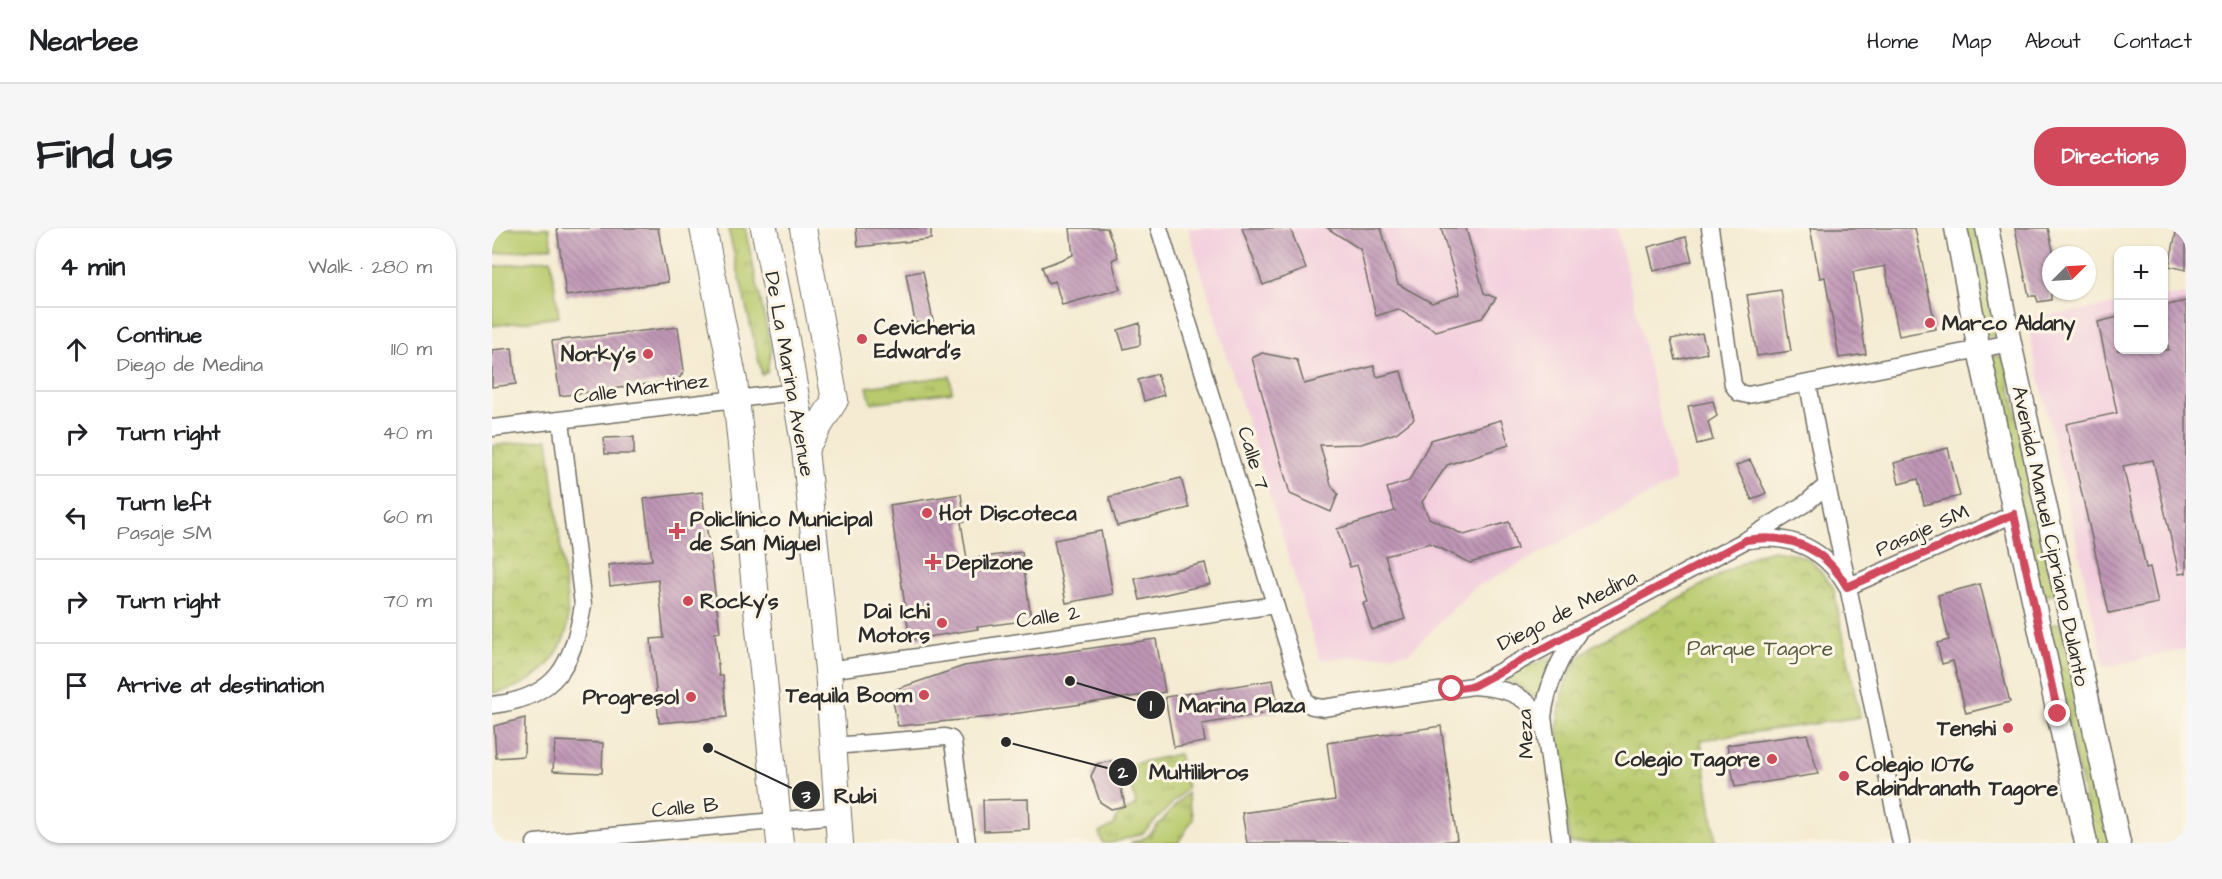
<!DOCTYPE html>
<meta charset="utf-8">
<style>
body{margin:0;font-family:"Architects Daughter",sans-serif;background:#f6f6f6;color:#202124}
.controls{position:absolute;right:18px;top:18px;display:grid;overflow:hidden;border-radius:12px;box-shadow:0 2px 4px #0004}
.controls button{width:54px;height:54px;display:grid;place-items:center;padding:0;border:0;border-bottom:2px solid #e0e0e0;background:#fff;color:#202124;font:30px sans-serif}
.compass{position:absolute;left:1550px;top:18px;width:54px;height:54px;border-radius:50%;background:#fff;box-shadow:0 2px 4px #0004;rotate:66deg}
.stop{position:absolute;width:18px;height:18px;margin:-14px;border:4px solid #d1495b;border-radius:50%;background:#fff}
.stop.end{background:#d1495b;border-color:#fff;box-shadow:0 2px 6px #0008}
.list{margin:0;padding:0;list-style:none}
h2{display:flex;justify-content:space-between;align-items:center;height:78px;margin:0;padding:0 24px;font-size:26px}
h2 small{font-size:20px;font-weight:400;color:#757577}
.list li{display:grid;grid-template-columns:39px 1fr auto;gap:18px;align-items:center;box-sizing:border-box;height:84px;padding:0 24px;border-top:2px solid #e0e0e0}
.list b{display:block;font-size:22px;white-space:nowrap}
.list p{margin:0;font-size:20px;white-space:nowrap;color:#757577}
.list em{font-size:20px;font-style:normal;color:#757577}
.icon{flex:none;width:33px;height:33px;fill:none;stroke:currentColor;stroke-width:2;stroke-linecap:round;stroke-linejoin:round}
.map{position:relative;flex:none;width:1694px;height:615px;overflow:hidden;border-radius:24px}
header{display:flex;align-items:center;gap:36px;box-sizing:border-box;height:84px;padding:0 30px;background:#fff;border-bottom:2px solid #e0e0e0}
header strong{font-size:28px}
nav{display:flex;gap:33px;margin-inline-start:auto;font-size:21px}
.intro{display:flex;align-items:center;justify-content:space-between;box-sizing:border-box;height:144px;padding:0 36px}
h1{margin:0;font-size:42px}
.button{padding:15px 27px;border-radius:24px;background:#d1495b;color:#fff;font-size:21px;font-weight:700}
main{display:flex;gap:36px;padding:0 36px}
aside{flex:1;background:#fff;border-radius:24px;box-shadow:0 2px 4px #0004}
.map>svg:first-child{display:block}
.built{fill:#f3cfde}
.grass{fill:url(#grass-tufts);stroke:#727a4c;stroke-width:1.5}
.park{fill:url(#park-crowns);stroke:#727a4c;stroke-width:1.5}
.garden{fill:#b8ca6d;stroke:#727a4c;stroke-width:1.5}
.building{fill:url(#building-back-hatch)}
.lines{fill:none;stroke-linecap:round;stroke-linejoin:round}
.street-casing{stroke:#716e65;stroke-width:19}
.secondary-casing{stroke:#716e65;stroke-width:25}
.primary-casing{stroke:#716e65;stroke-width:28}
.street{stroke:#fff;stroke-width:16}
.secondary{stroke:#fff;stroke-width:22}
.primary{stroke:#fff;stroke-width:26}
.route{stroke:#d1495b;stroke-width:8}
.poi-dot{fill:#d1495b;stroke:#fcf5e5;stroke-width:2}
.labels{text-anchor:middle;stroke-width:6;stroke-linejoin:round;paint-order:stroke}
.poi-label{font-size:21px;font-weight:bold;fill:#2b2b2b;stroke:#fcf5e5;text-anchor:start}
.street-label{font-size:21px;fill:#2b2b2b;stroke:#fcf5e5}
.park-label{font-size:21px;fill:#555b3f;stroke:#fcf5e5}
.leader{fill:none;stroke:#2b2b2b;stroke-width:2}
.callout-dot{fill:#2b2b2b;stroke:#fcf5e5;stroke-width:2}
.mark-label{font-size:18px;text-anchor:middle;font-weight:bold;fill:#fff}
.callout-label{font-size:22px;text-anchor:middle;font-weight:bold;fill:#2b2b2b;stroke:#fcf5e5;stroke-width:6;stroke-linejoin:round;paint-order:stroke}
</style>
<header>
<strong>Nearbee</strong>
<nav><a>Home</a><a>Map</a><a>About</a><a>Contact</a></nav>
</header>
<div class="intro"><h1>Find us</h1><a class="button">Directions</a></div>
<main>
<aside>
<h2>4 min<small>Walk · 280 m</small></h2>
<ul class="list">
<li><svg class="icon" aria-label="ahead" viewBox="0 0 24 24"><path d="M12 20V5M6 11l6-6 6 6"/></svg><div><b>Continue</b><p>Diego de Medina</p></div><em>110 m</em></li>
<li><svg class="icon" aria-label="right" viewBox="0 0 24 24"><path d="M7 20v-9h11M14 6l5 5-5 5"/></svg><div><b>Turn right</b></div><em>40 m</em></li>
<li><svg class="icon" aria-label="left" viewBox="0 0 24 24"><path d="M17 20v-9H6M10 6l-5 5 5 5"/></svg><div><b>Turn left</b><p>Pasaje SM</p></div><em>60 m</em></li>
<li><svg class="icon" aria-label="right" viewBox="0 0 24 24"><path d="M7 20v-9h11M14 6l5 5-5 5"/></svg><div><b>Turn right</b></div><em>70 m</em></li>
<li><svg class="icon" aria-label="arrive" viewBox="0 0 24 24"><path d="M6 21V4h12l-3 4 3 4H6"/></svg><div><b>Arrive at destination</b></div></li>
</ul>
</aside>
<div class="map">
<svg width="1694" height="615" viewBox="0 0 1694 615">
<defs>
<pattern id="grass-tufts" width="24" height="20" patternUnits="userSpaceOnUse" patternTransform="scale(1.5)"><rect width="24" height="20" fill="#b8ca6d"/><path d="M3 7l-1-3M5 7V3M7 7l1-3M15 17l-1-3M17 17v-4M19 17l1-3" fill="none" stroke="#96a45a"/></pattern>
<pattern id="park-crowns" width="20" height="18" patternUnits="userSpaceOnUse" patternTransform="scale(1.5)"><rect width="20" height="18" fill="#b8ca6d"/><path d="M2 6a3 3 0 1 1 6 0M12 15a3 3 0 1 1 6 0" fill="none" stroke="#96a45a"/></pattern>
<pattern id="building-back-hatch" width="6" height="6" patternUnits="userSpaceOnUse" patternTransform="scale(1.5)"><rect width="6" height="6" fill="#bf96b6"/><path d="M-1 5l2 2M0 0l6 6M5-1l2 2" fill="none" stroke="#9b7b94"/></pattern>
</defs>
<rect width="100%" height="100%" fill="#fcf5e5"/>
<filter id="ink" filterUnits="userSpaceOnUse"><feTurbulence type="fractalNoise" baseFrequency=".0167" numOctaves="2"/><feDisplacementMap in="SourceGraphic" scale="12" xChannelSelector="R" yChannelSelector="G"/><feConvolveMatrix kernelMatrix="1 2 1 2 8 2 1 2 1" color-interpolation-filters="sRGB"/></filter>
<filter id="wash" filterUnits="userSpaceOnUse"><feTurbulence type="fractalNoise" baseFrequency=".008" numOctaves="4" result="noise"/><feDisplacementMap in="SourceGraphic" scale="24" xChannelSelector="R" yChannelSelector="G"/><feGaussianBlur stdDeviation="1.35" result="paint"/><feColorMatrix in="noise" values="0 0 0 0 0 0 0 0 0 0 0 0 0 0 0 0 0 1.4 0 .05"/><feComposite in="paint" operator="in"/></filter>
<g filter="url(#wash)">
<rect width="100%" height="100%" fill="#f4ebd2"/>
<path class="built" d="M696 0H1125L1183 253 981 361 917 425 828 432Z
M1694 66V421L1613 439 1534 91 1626 76V122H1672V69Z"/>
<path class="grass" d="M236 0H253L279 120 275 144 270 147Z
M1471 0H1486L1506 101 1504 107 1495 109Z
M1502 128H1509L1513 133 1564 362 1561 366 1553 368 1547 364 1497 134Z
M458 148 460 164 379 175 375 159Z
M1568 395 1619 615H1602L1555 401 1560 396Z
M687 526 695 560 651 605 620 615H611L607 605 622 597 625 588 644 577 635 537Z
M695 565 701 591 686 615H638L655 609Z"/>
<path class="park" d="M56 211 75 373C75 382 77 393 75 402 64 438 36 460 0 465V218Z
M1281 322 1300 325 1319 332 1341 359 1368 489 1209 512 1224 615H1078C1071 564 1052 480 1084 434 1088 428 1095 423 1100 418L1266 326Z"/>
<path class="garden" d="M0 0H57L60 19 0 26Z
M59 31 67 89 0 98V39Z
M1060 429 1054 444 1047 475 1032 461 1008 449Z"/>
<g id="blocks">
<path class="building" d="M65 0H166L176 54 74 68Z
M364 0H439V11L366 19Z
M578 0H615L626 29 620 32 628 61 570 77 563 53 556 55 550 39 581 27Z
M750 0H798L814 41 771 57Z
M835 0H889L906 56 940 75 968 66 949 0H974L992 65 1004 70 990 90 944 103 906 81 884 88 868 21Z
M1318 0H1423L1444 101 1407 108 1393 38 1361 44 1374 126 1347 130 1333 49 1328 50Z
M1523 0H1556L1562 27H1559V72L1546 74 1544 68H1537Z
M1685 0H1694V42L1677 38Z
M1194 9 1200 33 1162 43 1156 19Z
M431 43 442 98 423 94 414 46Z
M1289 62 1299 123 1265 128 1255 67Z
M1694 73V345L1687 346 1661 232 1631 238 1654 340 1658 339 1666 375 1617 385 1574 196 1625 185 1606 94 1626 89V122H1677L1671 96V78Z
M648 95V117L632 121 626 102Z
M186 99 192 143 186 152 68 168 60 113Z
M1210 105 1215 125 1184 132 1179 111Z
M20 120 24 156 0 159V122Z
M770 125 805 132 812 156 882 138 885 149 909 143 922 191 904 205 869 216 828 217 839 257 846 266 839 284 798 266 760 130Z
M665 146 672 167 652 173 646 152Z
M1221 173 1225 188 1216 194 1221 212 1205 216 1196 178Z
M1009 192 1017 217 955 237 930 274 937 290 972 307 1017 294 1025 321 978 335 938 315 893 328 913 391 880 402 871 375 876 374 865 337 858 339 845 301 903 283 895 260 917 253 939 212Z
M142 209V226H113L112 210Z
M1456 220 1468 268 1432 277 1426 251 1407 256 1402 235Z
M1258 232 1274 265 1260 272 1244 238Z
M689 250 697 280 625 298 617 269Z
M210 264 228 404 223 405 227 448H231L235 489 167 495 159 411 172 410 166 352 118 358 116 337 160 332 152 271Z
M469 266 473 293 469 294 475 331 530 324 539 392 485 399 486 401 418 412 398 277Z
M609 303 621 366 574 375 562 312Z
M713 335 718 356 648 372 643 351Z
M1488 356 1518 474 1474 485 1461 433 1450 436 1445 415 1457 412 1446 367Z
M664 411 673 464 499 489 406 498 399 463 472 438Z
M781 452 787 483 710 496 713 514 682 519 673 469Z
M33 490 32 528 4 530 2 498Z
M949 498 965 612 941 615H755L750 585 843 572 835 515Z
M1315 506 1326 546 1243 559 1235 517Z
M63 513 111 515 110 545 61 543Z
M619 533 629 549 627 551 633 578 619 581 608 574 599 548 605 536Z
M536 571 537 601 492 603 491 572Z"/>
</g>
</g>
<g filter="url(#ink)">
<use href="#blocks" fill-opacity="0" stroke="#716e65" stroke-width="1.5"/>
<g class="lines">
<g class="street-casing">
<path id="street" d="M667 0 813 473 820 478 831 480 981 458 1254 312 1314 275 1335 257
M1218 0 1241 157 1247 165 1256 167 1518 115
M1316 156 1335 257 1409 615
M0 200 303 164
M1258 312C1300 305 1334 322 1355 359L1522 286
M336 442 783 377
M981 458C1013 460 1029 465 1051 489
M0 477C64 470 81 437 91 377L69 192
M341 518 453 509 459 511 461 514 475 615
M43 615 346 587
M1069 615 1051 489C1055 458 1067 430 1086 405"/>
</g>
<g class="secondary-casing">
<path id="secondary" d="M1464 0 1487 122 1594 615
M1495 0 1518 115 1627 615"/>
</g>
<g class="primary-casing">
<path id="primary" d="M211 0 242 153 247 197 288 615
M272 0 290 89 313 221 336 442 348 615
M311 0 343 172 313 221"/>
</g>
<use href="#street" class="street"/>
<use href="#secondary" class="secondary"/>
<use href="#primary" class="primary"/>
</g>
</g>
<g class="lines" filter="url(#ink)">
<path class="route" d="M960 461 981 458 1254 312C1298 305 1333 320 1355 359L1522 286 1566 486"/>
</g>
<g class="poi-dot">
<circle cx="1438" cy="95" r="6"/>
<circle cx="370" cy="111" r="6"/>
<circle cx="156" cy="126" r="6"/>
<circle cx="435" cy="285" r="6"/>
<path d="M182 294h6v6h6v6h-6v6h-6v-6h-6v-6h6z"/>
<path d="M438 325h6v6h6v6h-6v6h-6v-6h-6v-6h6z"/>
<circle cx="196" cy="373" r="6"/>
<circle cx="450" cy="395" r="6"/>
<circle cx="432" cy="467" r="6"/>
<circle cx="199" cy="469" r="6"/>
<circle cx="1516" cy="500" r="6"/>
<circle cx="1280" cy="531" r="6"/>
<circle cx="1352" cy="548" r="6"/>
</g>
<g class="labels">
<g class="poi-label">
<text x="1450" y="102">Marco Aldany</text>
<text x="382" y="106">Cevicheria<tspan x="382" dy="24">Edward's</tspan></text>
<text x="144" y="133" text-anchor="end">Norky's</text>
<text x="447" y="292">Hot Discoteca</text>
<text x="198" y="298">Policlínico Municipal<tspan x="198" dy="24">de San Miguel</tspan></text>
<text x="454" y="341">Depilzone</text>
<text x="208" y="380">Rocky's</text>
<text x="438" y="390" text-anchor="end">Dai Ichi<tspan x="438" dy="24">Motors</tspan></text>
<text x="420" y="474" text-anchor="end">Tequila Boom</text>
<text x="187" y="476" text-anchor="end">Progresol</text>
<text x="1504" y="507" text-anchor="end">Tenshi</text>
<text x="1268" y="538" text-anchor="end">Colegio Tagore</text>
<text x="1364" y="543">Colegio 1076<tspan x="1364" dy="24">Rabindranath Tagore</tspan></text>
</g>
<g class="street-label">
<text transform="translate(298 146) rotate(80)" y="7">De La Marina Avenue</text>
<text transform="translate(149 160) rotate(-7)" y="7">Calle Martinez</text>
<text transform="translate(762 230) rotate(73)" y="7">Calle 7</text>
<text transform="translate(1430 302) rotate(-24)" y="7">Pasaje SM</text>
<text transform="translate(1559 308) rotate(78)" y="7">Avenida Manuel Cipriano Dulanto</text>
<text transform="translate(1075 382) rotate(-27)" y="7">Diego de Medina</text>
<text transform="translate(556 388) rotate(-8)" y="7">Calle 2</text>
<text transform="translate(1033 506) rotate(-93)" y="7">Meza</text>
<text transform="translate(193 579) rotate(-5)" y="7">Calle B</text>
</g>
<g class="park-label">
<text x="1268" y="427">Parque Tagore</text>
</g>
</g>
<path class="leader" d="M578 453L659 477M514 514L631 544M216 520L314 567"/>
<g class="callout-dot">
<circle cx="578" cy="453" r="6"/>
<circle cx="514" cy="514" r="6"/>
<circle cx="216" cy="520" r="6"/>
<circle cx="659" cy="477" r="15"/>
<circle cx="631" cy="544" r="15"/>
<circle cx="314" cy="567" r="15"/>
</g>
<g class="mark-label">
<text x="659" y="483">1</text>
<text x="631" y="550">2</text>
<text x="314" y="574">3</text>
</g>
<g class="callout-label">
<text x="750" y="484">Marina Plaza</text>
<text x="707" y="551">Multilibros</text>
<text x="363" y="575">Rubi</text>
</g>
</svg>
<div class="controls">
<button>+</button>
<button>−</button>
</div>
<svg class="compass" viewBox="-18 -18 36 36"><path d="M0-13l5 13h-10z" fill="#e53935"/><path d="M0 13l5-13h-10z" fill="#757577"/></svg>
<div class="stop" style="left:960px;top:461px"></div>
<div class="stop end" style="left:1566px;top:486px"></div>
</div>
</main>
